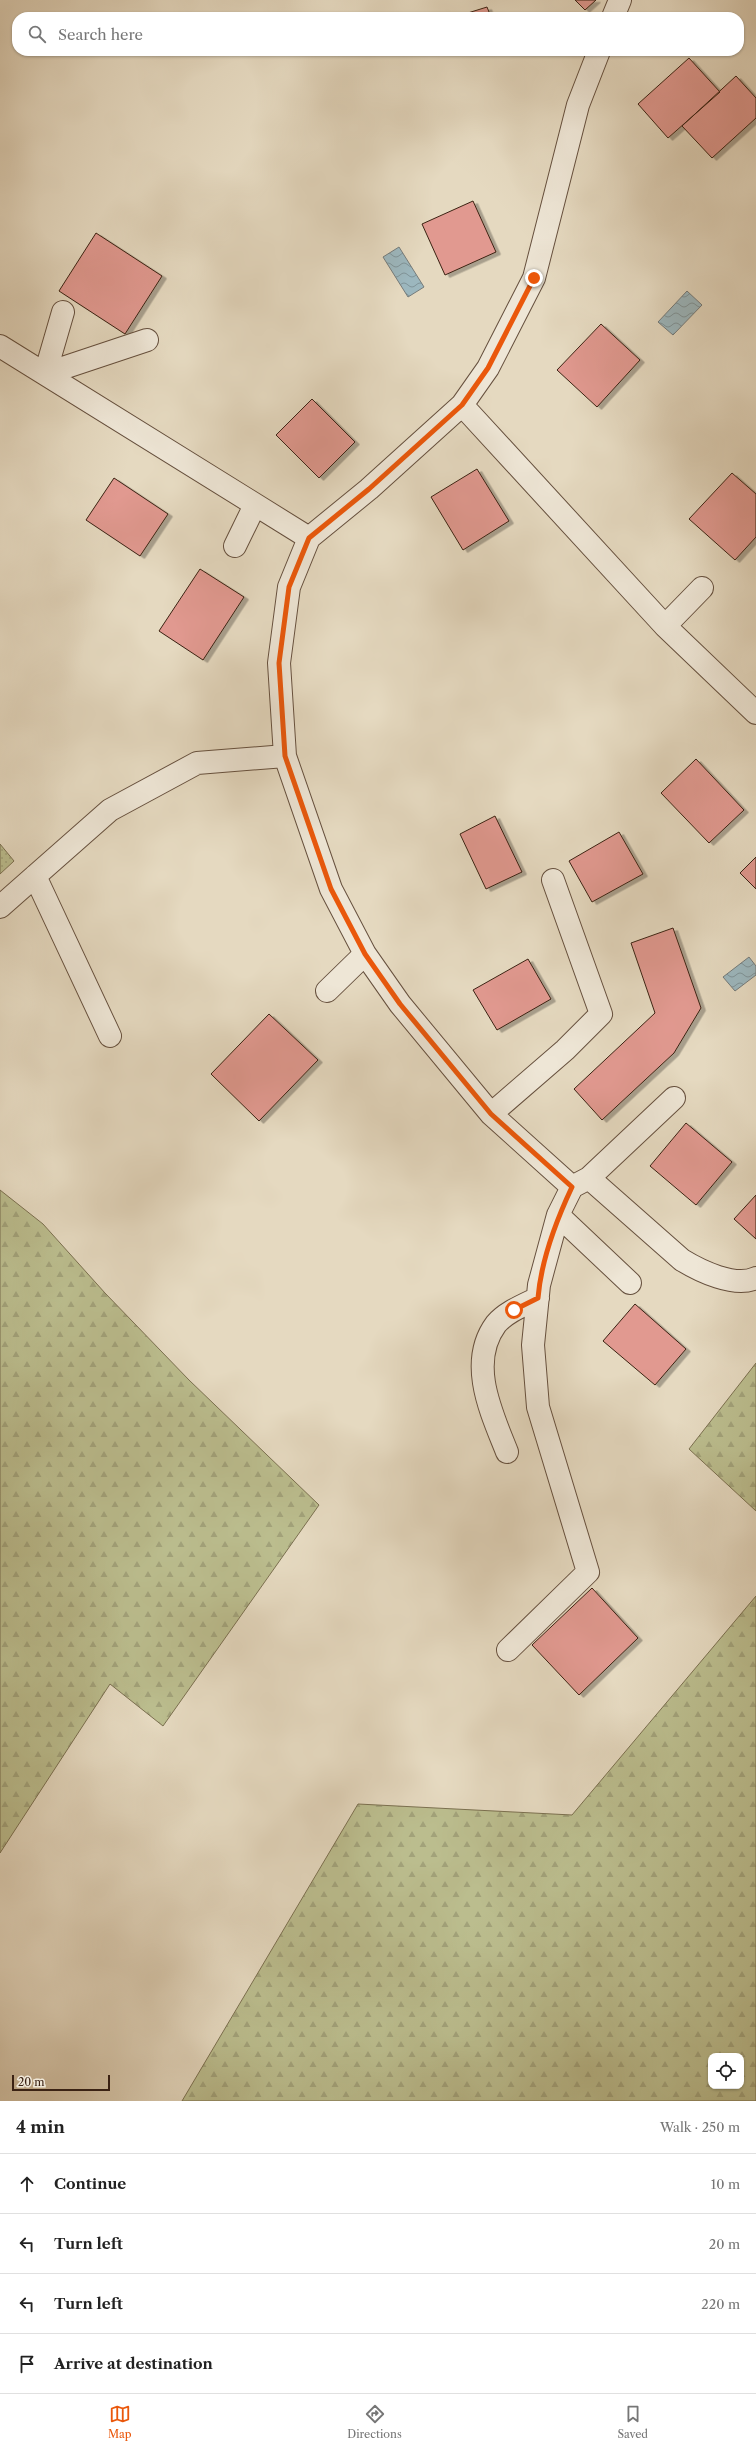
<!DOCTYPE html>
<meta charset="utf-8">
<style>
body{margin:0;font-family:"Libre Caslon Text",serif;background:#f6f6f6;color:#222}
.controls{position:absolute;right:12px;bottom:12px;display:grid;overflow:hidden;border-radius:8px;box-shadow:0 1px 3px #0004}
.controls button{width:36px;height:36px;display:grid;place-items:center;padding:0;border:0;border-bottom:1px solid #e0e0e0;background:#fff;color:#222;font:20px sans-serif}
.scale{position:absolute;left:12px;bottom:10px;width:98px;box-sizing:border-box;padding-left:4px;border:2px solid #3b2213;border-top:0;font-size:11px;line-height:14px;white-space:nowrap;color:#3b2213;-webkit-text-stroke:3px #eee6d6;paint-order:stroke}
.stop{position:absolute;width:12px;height:12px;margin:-9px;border:3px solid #ea580c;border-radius:50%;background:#fff}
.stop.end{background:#ea580c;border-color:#fff;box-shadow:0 1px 4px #0008}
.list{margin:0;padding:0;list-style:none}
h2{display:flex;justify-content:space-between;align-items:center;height:52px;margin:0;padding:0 16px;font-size:17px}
h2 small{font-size:13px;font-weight:400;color:#767676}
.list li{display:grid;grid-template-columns:26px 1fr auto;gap:12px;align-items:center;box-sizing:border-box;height:60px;padding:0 16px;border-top:1px solid #e0e0e0}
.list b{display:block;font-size:15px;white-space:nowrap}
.list em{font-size:13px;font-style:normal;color:#767676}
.icon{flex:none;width:22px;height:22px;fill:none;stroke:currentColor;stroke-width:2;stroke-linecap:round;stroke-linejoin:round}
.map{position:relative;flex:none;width:756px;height:2101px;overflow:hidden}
.search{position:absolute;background:#fff;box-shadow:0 1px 3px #0004;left:12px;right:12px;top:12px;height:44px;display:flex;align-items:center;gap:10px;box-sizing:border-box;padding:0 14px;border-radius:16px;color:#767676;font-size:15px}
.sheet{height:292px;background:#fff}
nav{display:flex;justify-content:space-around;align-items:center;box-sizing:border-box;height:56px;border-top:1px solid #e0e0e0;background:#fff;font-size:11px;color:#767676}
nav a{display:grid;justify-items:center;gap:2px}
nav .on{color:#ea580c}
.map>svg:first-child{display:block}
.forest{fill:url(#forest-firs);stroke:#7b7050;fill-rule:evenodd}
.park{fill:url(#park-dots);stroke:#7b7050}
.water{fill:url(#water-waves);stroke:#757b7a}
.building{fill:#e19990;stroke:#3b2213;filter:url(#shadow)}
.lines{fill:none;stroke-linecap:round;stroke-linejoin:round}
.minor-casing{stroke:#66503e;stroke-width:24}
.minor{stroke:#eee6d6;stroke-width:22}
.route{stroke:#ea580c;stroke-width:5}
</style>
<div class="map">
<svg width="756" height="2101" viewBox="0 0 756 2101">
<defs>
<pattern id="forest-firs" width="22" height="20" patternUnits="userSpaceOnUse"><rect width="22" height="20" fill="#bbbd8e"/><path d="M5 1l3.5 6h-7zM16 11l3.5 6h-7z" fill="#a2a27a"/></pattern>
<pattern id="park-dots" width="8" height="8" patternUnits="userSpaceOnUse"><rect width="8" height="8" fill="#bbbd8e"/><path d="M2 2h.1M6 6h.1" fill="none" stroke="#a2a27a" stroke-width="1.8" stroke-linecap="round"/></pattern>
<pattern id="water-waves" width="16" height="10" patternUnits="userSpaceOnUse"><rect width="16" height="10" fill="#9cb7be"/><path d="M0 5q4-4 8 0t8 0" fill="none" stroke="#809499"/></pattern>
<filter id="shadow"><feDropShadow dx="4.5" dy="2.5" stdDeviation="0" flood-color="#0004"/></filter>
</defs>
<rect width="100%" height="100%" fill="#e5d9c0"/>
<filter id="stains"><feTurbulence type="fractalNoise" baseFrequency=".005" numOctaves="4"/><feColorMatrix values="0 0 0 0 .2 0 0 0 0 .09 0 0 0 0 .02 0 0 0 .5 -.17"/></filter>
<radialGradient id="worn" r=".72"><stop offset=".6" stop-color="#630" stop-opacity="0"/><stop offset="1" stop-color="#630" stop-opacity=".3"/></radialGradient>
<path class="forest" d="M0 1190 43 1224 105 1293 189 1380 319 1505 163 1726 110 1684 0 1853Z
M756 1363V1511L689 1449Z
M756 1596V2101H182L358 1804 572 1815ZM711 2056H741V2086H711Z"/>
<path class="park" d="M0 844 14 861 0 874Z"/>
<path class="water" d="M399 247 424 287 408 297 383 257Z
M687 291 702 305 673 335 658 322Z
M749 957 756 966V975L735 991 723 977Z"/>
<path class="building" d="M575 0H596L585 10Z
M487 7 491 17H455Z
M689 58 720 92 668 138 638 104Z
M736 76 756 98V118L712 158 682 126Z
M473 201 496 252 445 275 422 224Z
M96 233 162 276 125 334 59 291Z
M601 324 640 360 597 407 557 370Z
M312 399 355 442 319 478 276 435Z
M477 469 509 521 463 550 431 497Z
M732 473 756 494V537L735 560 689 519Z
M114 478 168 514 140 556 86 520Z
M200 569 244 597 203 660 159 631Z
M696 759 744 810 709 843 661 793Z
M495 816 522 872 486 889 460 834Z
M619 832 643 874 592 902 569 861Z
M756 857V889L740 873Z
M673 928 701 1008 674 1053 602 1120 574 1089 655 1013 631 943Z
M528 959 551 999 497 1030 473 990Z
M269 1014 318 1060 259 1121 211 1074Z
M686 1123 732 1162 696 1205 650 1166Z
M756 1195V1239L734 1219Z
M635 1304 686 1349 655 1385 603 1341Z
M592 1588 638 1638 579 1695 532 1645Z"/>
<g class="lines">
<g class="minor-casing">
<path id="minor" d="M613 17 620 0
M0 346 309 538
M45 374 147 340
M45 374 63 312
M462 405 665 626 756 713
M235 546 255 505
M665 626 702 588
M35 876 110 1036
M0 907 110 810 197 763 285 756
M327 991 365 954
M491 1114 565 1050 601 1014 553 880
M589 1178 674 1098
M572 1187 589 1178 682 1260C700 1271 735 1288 756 1278
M558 1215 630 1283
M507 1452C492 1414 467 1363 496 1324 506 1312 524 1305 538 1298
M508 1650 588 1572 538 1407 533 1345 539 1285 558 1215 572 1187 491 1114 400 1004 365 954 331 889 285 756 279 663 289 587 309 538 369 489 462 405 488 368 534 278 578 105 599 51"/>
</g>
<use href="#minor" class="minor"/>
</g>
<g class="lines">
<path class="route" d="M514 1310 538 1298C541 1261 556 1221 572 1187L491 1114 400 1004 365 954 331 889 285 756 279 663 289 587 309 538 369 489 462 405 488 368 534 278"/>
</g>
<rect width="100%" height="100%" filter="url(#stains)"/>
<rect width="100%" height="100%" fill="url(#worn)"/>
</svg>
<div class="controls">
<button><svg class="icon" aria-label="locate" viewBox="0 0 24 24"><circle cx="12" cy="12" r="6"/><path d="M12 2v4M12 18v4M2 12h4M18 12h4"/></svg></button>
</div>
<div class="scale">20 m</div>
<div class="stop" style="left:514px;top:1310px"></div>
<div class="stop end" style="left:534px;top:278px"></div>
<div class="search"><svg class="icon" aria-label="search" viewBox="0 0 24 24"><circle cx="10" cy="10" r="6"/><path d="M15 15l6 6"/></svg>Search here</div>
</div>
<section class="sheet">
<h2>4 min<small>Walk · 250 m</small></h2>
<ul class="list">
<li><svg class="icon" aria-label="ahead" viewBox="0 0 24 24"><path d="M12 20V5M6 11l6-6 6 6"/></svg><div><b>Continue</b></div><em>10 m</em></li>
<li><svg class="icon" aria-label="left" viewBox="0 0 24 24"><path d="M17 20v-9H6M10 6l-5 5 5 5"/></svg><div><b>Turn left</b></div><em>20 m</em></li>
<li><svg class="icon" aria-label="left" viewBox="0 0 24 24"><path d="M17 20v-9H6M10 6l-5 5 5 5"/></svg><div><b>Turn left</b></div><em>220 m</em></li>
<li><svg class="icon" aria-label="arrive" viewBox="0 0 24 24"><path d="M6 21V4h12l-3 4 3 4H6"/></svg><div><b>Arrive at destination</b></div></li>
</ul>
</section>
<nav>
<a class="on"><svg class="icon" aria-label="map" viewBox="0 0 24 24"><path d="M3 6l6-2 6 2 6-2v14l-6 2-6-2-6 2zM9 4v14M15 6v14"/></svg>Map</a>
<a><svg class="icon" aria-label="directions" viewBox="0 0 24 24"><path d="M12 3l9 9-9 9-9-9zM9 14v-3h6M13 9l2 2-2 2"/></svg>Directions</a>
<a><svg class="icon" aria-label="saved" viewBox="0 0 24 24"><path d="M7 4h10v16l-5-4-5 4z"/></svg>Saved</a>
</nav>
